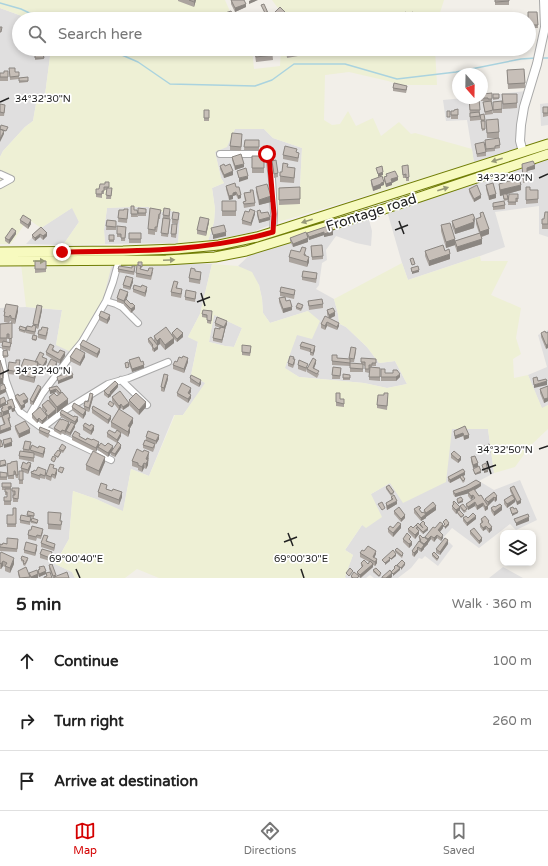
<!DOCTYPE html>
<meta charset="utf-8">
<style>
body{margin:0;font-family:"Varela Round",sans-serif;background:#f6f6f6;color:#222}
.controls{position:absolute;right:12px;bottom:12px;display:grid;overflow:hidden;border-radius:8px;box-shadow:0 2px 6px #0003}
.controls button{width:36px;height:36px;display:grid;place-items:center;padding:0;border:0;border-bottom:1px solid #e0e0e0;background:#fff;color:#222;font:20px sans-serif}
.compass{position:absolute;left:452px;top:68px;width:36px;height:36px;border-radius:50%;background:#fff;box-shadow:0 2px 6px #0003;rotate:160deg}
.stop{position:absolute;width:12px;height:12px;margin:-9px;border:3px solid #d40000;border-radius:50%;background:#fff}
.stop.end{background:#d40000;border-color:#fff;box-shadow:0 1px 4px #0008}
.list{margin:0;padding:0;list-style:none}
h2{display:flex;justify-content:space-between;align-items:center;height:52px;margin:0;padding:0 16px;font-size:17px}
h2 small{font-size:13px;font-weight:400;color:#767676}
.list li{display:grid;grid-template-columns:26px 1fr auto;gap:12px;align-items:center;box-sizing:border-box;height:60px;padding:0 16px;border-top:1px solid #e0e0e0}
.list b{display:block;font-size:15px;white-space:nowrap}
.list em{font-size:13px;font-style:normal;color:#767676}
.icon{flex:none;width:22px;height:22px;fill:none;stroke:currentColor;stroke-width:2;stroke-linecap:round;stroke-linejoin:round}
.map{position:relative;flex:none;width:548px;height:578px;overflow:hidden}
.search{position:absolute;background:#fff;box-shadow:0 2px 6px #0003;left:12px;right:12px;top:12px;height:44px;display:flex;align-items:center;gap:10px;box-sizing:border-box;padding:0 14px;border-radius:22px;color:#767676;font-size:15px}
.sheet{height:232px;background:#fff}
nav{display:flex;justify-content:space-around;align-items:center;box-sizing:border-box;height:56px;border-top:1px solid #e0e0e0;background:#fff;font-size:11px;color:#767676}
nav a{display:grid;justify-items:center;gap:2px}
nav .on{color:#d40000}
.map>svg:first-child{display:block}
.residential{fill:#e0dfdf}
.farmland{fill:#eef0d5;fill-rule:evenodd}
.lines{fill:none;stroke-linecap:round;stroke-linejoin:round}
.stream{stroke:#aad3df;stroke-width:1.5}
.minor-casing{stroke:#a9a9a9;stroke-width:8}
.tertiary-casing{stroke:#a9a9a9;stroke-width:10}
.secondary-casing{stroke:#707d05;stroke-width:11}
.minor{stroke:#fff;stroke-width:6}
.tertiary{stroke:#fff;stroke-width:8}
.secondary{stroke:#f7fabf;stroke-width:9}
.wall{fill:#aba49e;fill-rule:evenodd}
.shaded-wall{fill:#8b8681}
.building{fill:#c7bfb8;stroke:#8b8681}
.oneway{fill:#979978}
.route{stroke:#d40000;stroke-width:5}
.ticks{fill:none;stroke:#222;stroke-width:1.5}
.labels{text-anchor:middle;stroke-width:3.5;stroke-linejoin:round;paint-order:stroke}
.street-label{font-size:14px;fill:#222;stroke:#fff}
.ticks-label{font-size:10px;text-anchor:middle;fill:#222;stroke:#fff;stroke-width:3.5;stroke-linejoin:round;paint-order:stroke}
</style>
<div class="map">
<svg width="548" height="578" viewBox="0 0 548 578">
<rect width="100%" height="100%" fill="#f2efe9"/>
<path class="residential" d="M0 8 30 19H19V49H51L45 95 37 98 33 121 25 127 3 151 0 157Z
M526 91 518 149 474 163 467 120 446 121 443 100 463 98H482V96Z
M548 103V125L541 126 540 104Z
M235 129H264L273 138 302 148 300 187 275 223 253 232 208 241 214 222 215 209 212 188 224 183 221 178 215 152 231 137Z
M548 158V237L539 234V206L495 212 505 247 480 256 408 280 402 263 387 211Z
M73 207 79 222 63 245 26 244 41 228Z
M127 207H149L150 209 158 212 171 211 181 213 178 243 105 244 104 230 107 208Z
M368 216 372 231 371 246 356 243 336 236 326 250 327 260 322 263 319 285 316 289 334 299 338 314 339 322 340 324 346 327 367 347 379 363 395 361 407 384 387 388 364 383 299 377 284 368 297 334 308 311 270 323 263 313 262 299 259 285 238 266 254 251Z
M113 260 212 264 200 314 188 337 198 341 191 375 206 383 183 415H174L149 476 131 469 123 512 96 499 73 491 69 539 55 564 72 572 75 578H0V308L26 307 62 310 56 345Z
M214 314 242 328 234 347 225 346 209 342Z
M548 330V405L542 409 528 375 547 367 538 335Z
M452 429H488L494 473 479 481 494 490 520 480 537 520 516 530 510 524 479 548 452 528 444 537 453 546 438 566 425 556 422 559 419 558 411 568 398 578H374L370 575 366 578H346L344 577 353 555 345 550 362 525 371 494 390 483Z
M503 567 523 578H489Z"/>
<path class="farmland" d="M0 0H225L232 16 225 19H30L0 8Z
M272 0H444L438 19H288L280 11Z
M51 49H252L254 69 280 66 281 49H435L437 85H400L388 81 349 72 325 75 324 120 332 125 340 124 348 111 356 126 373 118 381 136 399 122 411 134 415 133 472 149 474 163 275 223 278 188 300 187 302 148 273 138 264 129H235L227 147 215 152 221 178 224 183 212 188 215 209 214 222 208 241 178 243 180 213 171 211 158 212 150 209 149 207H131L107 208 104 230 105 244 63 245 79 222 72 208 41 228 28 219 11 244H0V157L3 151 25 127 33 121 37 98 45 95Z
M480 256 481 261H508L491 295 521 308 516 338 521 354 513 359 514 378 528 375 542 408 548 405V429L530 446 515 467 494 473 488 429H452L446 482 403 503 390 483 371 494 382 517 366 528 362 525 345 550 353 555 345 577 346 578H159L137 569 125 578H75L72 572 55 564 69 539 73 491 96 499 123 511 131 469 149 476 175 415H183L205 383 191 375 198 342 188 337 200 314 212 264 238 266 252 272 259 285 262 299 263 313 270 323 308 311 320 321 312 339 297 335 285 368 299 377 364 383 387 388 407 384 395 361 379 363 367 347 346 327 340 324 339 322 338 314 334 299 402 263 408 280ZM214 315 242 328 234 347 225 346 209 342Z
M113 260 103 300 71 352 56 345 62 310 26 307 21 264Z"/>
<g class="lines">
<path class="stream" d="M0 3 21 9 42 19
M108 49 138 62 170 84 255 86 272 80 294 64H345L397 79 456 72 521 59 536 58
M542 58H548"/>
<g class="minor-casing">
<path id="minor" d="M220 154H269L272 179 274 213 273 232
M0 174 11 179 0 185
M106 301 116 304 122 307 138 323
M0 351 6 381 13 400 20 412 42 428 65 438 111 460
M121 380 147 405
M28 418 42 394 72 354 82 342 106 301 113 282 119 260
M42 428 64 411 108 384 129 378 168 362"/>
</g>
<g class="tertiary-casing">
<path id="tertiary" d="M523 152 520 141 521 125 524 107 537 64 545 27 544 0"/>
</g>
<g class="secondary-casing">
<path id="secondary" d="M0 252 123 251 176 249 219 245 257 237 273 232 548 144
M0 261 166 260 215 257 246 251 381 210 548 154"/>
</g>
<use href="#minor" class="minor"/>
<use href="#tertiary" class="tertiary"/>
<use href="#secondary" class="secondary"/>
</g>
<path class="wall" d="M178 0H196L194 7 178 1Z
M231 0 246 7 235 12 231 4Z
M495 0 509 1V5H495Z
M537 12 538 28H529V19Z
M274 13 292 19H275L274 18Z
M254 49H272L273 60 256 62Z
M286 49H297L298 56 287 58Z
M43 54 44 59 35 60V55Z
M9 68 15 72H19V78L28 77V82L19 83V79L10 80Z
M507 70 525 83V88L508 89Z
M8 71V81H0V73H4Z
M482 85H483V93H492V102H491L493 114 485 115 483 102 488 101H481L480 98H482Z
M393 88 407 89 406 93 393 91Z
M493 94H499V99L493 100Z
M502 94H517V108L503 109Z
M469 99 480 110V120L470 121Z
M502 101V113H493V102Z
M0 104 5 109 4 116H0Z
M543 107H548V116L543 117Z
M458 109V119H451V111H454Z
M204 110H209V121H204Z
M484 114 485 130 482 131 481 122 480 115Z
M486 120 499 132V138H487Z
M242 138 241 151 230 150V146Z
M245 140H259V150H244Z
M485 140 500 145V148L495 149V151L486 152Z
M475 144 486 152V156L477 157Z
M297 152 299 156 298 162 283 159V155Z
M252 156H264V173H252Z
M232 157 244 167 235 170 232 160Z
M272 161 278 173V177L274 178Z
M522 164 535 169 527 171V182L523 183Z
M220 166H225L233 175 224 178 220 169Z
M402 166 409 177V181H406V178H403Z
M288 167 295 173 294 183 280 182V176L282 172Z
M386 174 398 180 392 183V185L386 187 384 181V177H386Z
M371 180 384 185 381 186V188L373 191 371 184Z
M109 182V188H112L111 199H106L107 190H104V194H102V198L96 197V189H99L105 184Z
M499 184 521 190 507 194 508 200 504 201 503 195 500 196 499 189Z
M486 185 496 198 489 200 486 189Z
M226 186 236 187 241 198 238 199 236 195 233 196V199L229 200 226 189Z
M256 187 271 202 259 205 256 192Z
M300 187V204L279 205V188Z
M526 187 530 190H538V203L526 204Z
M469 189 481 198 474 202 469 192Z
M250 190 255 203V206L244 208 243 202H245L244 193 250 192Z
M509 194H518V202H516V205H508Z
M222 201H236V216H222Z
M493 203 505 205V209L493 210Z
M131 206 134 210H137L138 217H131Z
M138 208 146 209V216H138Z
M128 209 127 223 118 222 119 210H124Z
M161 210 160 219H159L157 232H155V235L148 234V229Z
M257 211 261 213 270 220 259 223 257 215Z
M548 212V229H542V219H544Z
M170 213V222L168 237 161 236 163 215Z
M480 213 489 234 482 237V244L457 252 455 246V241L479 233 476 224V219L480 218Z
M255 214 251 226 242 224V220Z
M179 216 178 224 172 223V219Z
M20 220 31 224 28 229 20 223Z
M107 220 116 221V230H106Z
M452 221 475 224H474V228L455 234 452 226Z
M209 222 206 236 197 234V230Z
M331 225 333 235 324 237V235L309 240 308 238V242L293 247 290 241V238L307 236V233Z
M441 225 455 245 446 248 441 231Z
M117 226 126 227 125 241H121V237H117Z
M41 227 47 236 43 240 40 237 35 241 32 238V235Z
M177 228 176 238 171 237V234Z
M129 233H141V243H129Z
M16 234 9 244 5 241V238Z
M109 235H114V242H109Z
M311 246 323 256V259L312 260Z
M425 251H445L450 259 429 266 425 256Z
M300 252 306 254V256L309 262 307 267 289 262V257Z
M35 261H46V272L35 273Z
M142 262 141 269 153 272 151 280 136 277V273Z
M132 268 135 270 134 275 118 272V269Z
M195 271 201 276 200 284 189 282V278Z
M302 277H317L316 283 302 280Z
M133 282 130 290 123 288V285Z
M178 286 177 288 182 293 181 298 171 296V292Z
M133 289 147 290 145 297 133 292Z
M280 292 295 293 294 299 285 297 286 301 292 310 283 313 279 302V298L284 297 280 296Z
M128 295 126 299 135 309 131 313 124 305V304L117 302V298Z
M196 295 195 302 185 300V297Z
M308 301 323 304V308L309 310Z
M296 307H303L301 311 296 309Z
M42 310 38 329 36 328 35 335 26 333V332L25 333 19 331V329L26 327H32L33 324Z
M327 310 335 316 329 318 339 326 337 330 327 326 325 330 321 328V324L328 318 327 314Z
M18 311 15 324 11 323V321H10L9 323 4 322V312Z
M202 314 212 315 211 324 207 323V318L202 317Z
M99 316 110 319 107 324 99 320Z
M12 323V344H11L10 351 7 350 8 357 3 358V351L7 350 2 349V343H0V324ZM7 339H9V343L7 342Z
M215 323 227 324 225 329 222 343 213 341V338L220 328 215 326Z
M48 332 46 340 38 338V334Z
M172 333 183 337 177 342 174 339V343L165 350 160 344 158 345V349L154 352 152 350V347L148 342V339L154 340V336L172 334Z
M541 333H546V349L541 337Z
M37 338 36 341 32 340V339Z
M80 345 100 352 97 358 80 349Z
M300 346 315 350 313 356 310 355V352L300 349Z
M351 347 356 352 354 362H350V366L332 365V361L337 358 349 359Z
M54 349V350L65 356 60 364 46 355V352Z
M251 350 250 356 242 355V352Z
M44 357 47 362 43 370 38 367 34 383 19 379V374L21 371V367Z
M70 357H85L80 366 70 361Z
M361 358 376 359V366H372V367L380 368V381L369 380V369V373L365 372V366L363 365V372H350V363L361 364Z
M294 359 295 363 293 368 288 366V363Z
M129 360 141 362 144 368 132 372 129 364Z
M177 362H188L184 373 173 369V365Z
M316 363 314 368 319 374 317 378 307 372V369L306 372 298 369V365L308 367Z
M20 364 18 375 8 374V370Z
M57 366 53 373 47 370V367Z
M333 367 341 368 340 379H332Z
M381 369 385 373 400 377 396 381H381Z
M343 374 350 375V380H343Z
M190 378 201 384 199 387 190 382Z
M168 379 164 392 161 391V387Z
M57 386 61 392 68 404 57 413 56 411V413L48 419 47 418V419L42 424 39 421 37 423 32 418V414H45V412L42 409V405L49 401V397L54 393 50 394 49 388ZM56 392 58 395 57 396 54 393Z
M548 386V401L544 403 540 393V389Z
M118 387 111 395V396L108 398 104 395V391Z
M41 390 33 405 30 404V400Z
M191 392 190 394 191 398 188 403 177 396V393Z
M336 393 340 399H344V407L336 406Z
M15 396H19L28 402 25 404V407L21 410 15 399Z
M112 397 129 402V400L146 407 139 415 129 405V406L123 410 121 408 119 409 133 423 130 428V432L128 437 120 432 121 436 117 443 107 437V433H115L117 430 111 427V422L119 410 112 401Z
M388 397 387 410 377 408V405Z
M93 398 89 412 86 411V414L83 419 72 410V407L84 409V406L88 402Z
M0 399 6 405 7 404V401L15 411 12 412 11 409 9 410V413L10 421H9L11 430 4 425 0 413 2 416V415L1 412V409L2 408V407L0 408Z
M92 409 111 419 108 424 92 413Z
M60 413 78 421 75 425V427L70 436 66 434V432L65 435 62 433 61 435 54 431V428L69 425 71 423 60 416Z
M15 426 30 433 19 438 15 429Z
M83 426 94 430 91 435 83 430Z
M465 426 469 438 464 440 463 436 455 439 454 434V431Z
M39 430 50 434 48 438 39 433Z
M72 436 80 437 99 445 105 446 113 449 121 448 115 457 111 455V452L108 457 98 450V447L96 452 72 440Z
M146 437 159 439 156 444H155V447L153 452 143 448V445L146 440Z
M31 446 30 452V450L45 451 43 458 34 455V462L19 459V456L23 451V449Z
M66 448 63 453 61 452V453L58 458 54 456V455L59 451V449Z
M451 454 461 460 458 463 451 458Z
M475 456 473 468 471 461V457Z
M149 458 148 460V465L146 469 144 468 142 472 138 470V468L132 466V461Z
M105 462 99 476 86 470V465Z
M11 463 18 475V478H16L15 475H14V479H8L7 467Z
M31 466 28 474 23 472V484H19V471H21V468Z
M54 468 57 473 55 479 52 477 51 481 46 479V476L45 479 40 478V480L31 477V473H46Z
M0 472 7 473V480H0Z
M465 475 463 476 465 481 463 483 460 478 450 483 448 481V477Z
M2 483H11V505H4V497H7V495H5V490H2Z
M481 486 475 490 479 496 485 501V499L494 492 497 500 495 502 494 500 488 505V509L485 511 483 506 477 510 475 506 468 510 466 507V504L474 499 473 498 471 500 468 496V493L455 497 453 494V491Z
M386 487 394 494 391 496 386 489Z
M12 488H19L18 502H13Z
M510 488 521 503 517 505 515 500V502L507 508 504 504V500L512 495 510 491Z
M107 489 112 491 122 497 119 505 98 497V492Z
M391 497 397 504 387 510 386 507V503L391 500Z
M453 502 460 507 467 511 464 513 460 508V510L464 516 461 518 457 513 456 514 452 509Z
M495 507 502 510 494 516 491 511V508Z
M16 508V527H7V515H13Z
M414 509 421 511 422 513 424 512V510H436L426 517V516V518L421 521 414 513Z
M28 511 34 515V518L31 517 30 525 20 523V520L27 516Z
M394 511 405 518 401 522 394 514Z
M463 518H468L476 519 467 526 463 521Z
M481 519 489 524 492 530 489 533 486 529 483 531 480 527V524L481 523Z
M31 521H38L37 524 31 523Z
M60 521H62L61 530 48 529V524Z
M420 524 425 525 428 530 423 534 418 529 419 534 415 539 408 532V529L420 525Z
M393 528H401L393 537 388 532V529Z
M435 528H443L440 532 443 538 441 541 437 538 434 542 431 539 428 543V542V544L424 548V549L421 552 418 550V552L414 557 412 555V551L420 542 419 541V537L425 538V537Z
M31 530 43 532 41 539 37 538 36 541 28 539V535Z
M470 531 482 541 479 544 470 534Z
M403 539 411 540 410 541 412 545 409 548 403 542Z
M48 540 47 541 55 548 54 551 41 547V543Z
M18 542 17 552 0 551V544Z
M448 544 440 555 436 553V549Z
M37 549 35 556 24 553V550Z
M395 550 403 555 402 558 395 552Z
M364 551 376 554 374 558 377 563 375 566 373 565V567L361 578 359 577 358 578H351V576L357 575V572L362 567 361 566V563L368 564 369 562 360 557V553Z
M0 554 14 564 10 573 5 571V567L3 566 1 569H0Z
M40 554 52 556 50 561 40 558Z
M432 554 439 558 437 561 432 556Z
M21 559 28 560 25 566 23 565V562L21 561Z
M49 565 56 576 69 578H53L49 569Z
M39 567 52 578 46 577V574L39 577 38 575V578H19L18 574V571L29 575V573H38V570L39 569Z
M373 570 381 575 379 577 373 572Z"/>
<path class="shaded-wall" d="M195 0H196L194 7V2Z
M251 0H258L249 4V1Z
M246 4V7L235 12V8Z
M233 15V19H225V18Z
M4 131V134L0 142V139Z
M244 164V167L235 170V166Z
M535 165V169L527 171V168Z
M233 171V175L224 178V175Z
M383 172V175L378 177V174Z
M248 176V179L239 182V178Z
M398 177V180L392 183V185L386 187V184L391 179Z
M384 182V185L381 186V188L373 191V187Z
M521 185V190L500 196V190Z
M236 192V195L233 196V199L229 200V196L233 193Z
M496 194V198L489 200V196Z
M241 195V198L238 199V196Z
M481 195V198L474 202V199Z
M271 196V202L259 205V200Z
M255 211V214L251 226V223Z
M270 217V220L259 223V220Z
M209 219V222L206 236V232Z
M475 219 474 228 455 234V229Z
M31 220V224L28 229V225Z
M489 229V234L480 237V232Z
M16 231V234L9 244V240Z
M333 231V235L324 237V234Z
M226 232V236L213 239V235Z
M324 232V235L309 240V237Z
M47 233V236L43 240V236Z
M40 234V237L35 241V238Z
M308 238V242L293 247V244Z
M455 239V245L446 248V242Z
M482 239V244L457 252V247Z
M450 254V259L429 266V261Z
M309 257V262L307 267V262Z
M419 270V272L412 274V272Z
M133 278V282L130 290V287Z
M147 287V290L145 297V293Z
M128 292V295L125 303 124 301Z
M18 306V311L15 324V319Z
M42 306V310L38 329V325Z
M135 306V309L131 313V309Z
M292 307V310L283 313V309Z
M335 312V316L329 319V315Z
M110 315V319L107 324V320Z
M227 321V324L225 329 222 343 224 327Z
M327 322V326L325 330V326Z
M339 323V326L337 330V327Z
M183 333V337L177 342V339Z
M160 338V344L157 346V341Z
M174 338V343L165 350V345Z
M548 344V348L546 349V345Z
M158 346V349L154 352V349Z
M315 346V350L313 356V353Z
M100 349V352L97 358V354Z
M65 352V356L60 364V360Z
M85 353V357L80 366V363Z
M188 358V362L184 373V369Z
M47 359V362L43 370V366Z
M316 360V363L313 371V368Z
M38 362V368L34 383V378Z
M57 362V366L53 373V370Z
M144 365V368L132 372V369Z
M4 373 3 384 0 385V379L2 374Z
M400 374V377L396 381V377Z
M73 375V378L58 384V381Z
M168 375V379L164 392V388Z
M201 380V384L199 387V384Z
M547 381V385L534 388V385Z
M118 384V387L111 395V396L108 398V395L110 392Z
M41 387V390L33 405V402Z
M191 388V392L188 397V393Z
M6 389V392L0 395V391Z
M56 389V392L50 394V391Z
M93 394V398L89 412V408Z
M191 395V398L188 403V399Z
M548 398V401L544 403V399Z
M28 399V402L23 405V401Z
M68 399V404L57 413V407Z
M6 402V405L0 408V405Z
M146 402V407L139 415V410Z
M129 403V406L123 410V407Z
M25 404V407L21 410V406Z
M121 404V408L119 410V406Z
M11 406V409L9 410V413L3 416V412L8 407Z
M15 408V411L12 412V409Z
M56 409V413L48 419V416Z
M86 410V414L83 419V415Z
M47 416V419L42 424V421Z
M111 416V419L108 424V420Z
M78 417V421L75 425V427L70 436V433L75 424V422Z
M39 418V421L37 423V420Z
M133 418V423L130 428V432L128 437V426Z
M69 422V426L66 431 65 435V431Z
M94 426V430L91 435V431Z
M11 427V430L0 434V431Z
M30 429V433L19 438V434Z
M121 433V436L117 443V440Z
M463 433V436L455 439V436Z
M159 435V439L156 444V441Z
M469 435V438L464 440V436Z
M12 442V446L4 448V445Z
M99 442V445L96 452V448Z
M121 445V448L115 457V454Z
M113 446V450L108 457V453Z
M45 448V451L43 458V454Z
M491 450V452L486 454V452Z
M149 452 148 465 146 469V459Z
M105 457V462L99 476V471Z
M461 457V460L458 463V460Z
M31 463V466L28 474V470Z
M144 463V468L142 472V467Z
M478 463V467L473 468V465Z
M6 464V466L0 467V466Z
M57 469V473L55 479V475Z
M488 470V472L484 473V471Z
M481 471V473L475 475V474Z
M465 472V475L450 483V480Z
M481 483V486L470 493 455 497V494Z
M122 492V497L119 505V500Z
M473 495V498L471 500V496Z
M497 496V500L495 502V498Z
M494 497V500L488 506V502Z
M515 499V502L507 508V504Z
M463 500V502L458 504V503Z
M521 500V503L517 505V502Z
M397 501V504L387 510V506Z
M475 502V506L468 510V507Z
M483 503V506L477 510V506Z
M436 506V510L426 517V513Z
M488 506V509L485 511V507Z
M502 506V510L494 516V512Z
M460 507V511L457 512V513L456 514V510Z
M518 512V513L512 516V514Z
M426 514V518L421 521V518Z
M405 515V518L401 522V519Z
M476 516V519L467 526V523Z
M529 517V521L516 526V523Z
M449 523V525L445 529V527Z
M401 524V528L393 537V533Z
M443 524V528L438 534V530Z
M486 526V529L483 531V528Z
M492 527V530L489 533V529Z
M428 528V530L423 534V532Z
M419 531V534L415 539V535Z
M437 535V538L434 542V538Z
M443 535V538L441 541V538Z
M431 536V539L428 543V539Z
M482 538V541L479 544V541Z
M428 540V544L424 548V544Z
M448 540V544L440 555V552Z
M412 542V545L409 548V544Z
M37 545V549L35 556V553Z
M424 545V549L421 552V549Z
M418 547V552L414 557V553Z
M376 551V554L373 560V557Z
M396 554V556L391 560V559Z
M14 558V564L10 573V568Z
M377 559V563L375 566V562Z
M390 559V561L385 565V563Z
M3 561V566L1 569V564Z
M405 563V565L401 570V568Z
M373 564V567L360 578V575Z
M400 568V570L393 576V574Z
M46 571V574L39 577V574Z
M392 573V577L391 578H386Z
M38 574V578H31V577Z"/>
<path class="building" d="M189 0H195L194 2Z
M231 0H244L246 4 235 8Z
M495 0H509V1L495 2Z
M264 4 268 13 267 12 265 13 261 5Z
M280 7 292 19H280L274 13Z
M231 11 233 15 225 18V19H221L219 15Z
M267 12 271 19H255L254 18Z
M405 12 411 15 412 12 416 14 415 16 421 19H402L400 18 402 15 403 16Z
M528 12H537L538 25H529V19H528Z
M478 13 483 14V19H472V14L477 15Z
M244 16 245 19H237Z
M0 27H2L1 32H0Z
M255 49H272L273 55 256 57Z
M287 49H297L298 53 287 54Z
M43 54 44 58H35V55Z
M9 68H15V72H19V76L10 77Z
M524 69 525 83 508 84 507 70Z
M4 71H8V77H0V73H4Z
M28 77V81H19V78Z
M394 83 407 86 406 90 393 88Z
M482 85H483V91H482Z
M492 93V99H488V98H482V94Z
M493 94H499V98H493Z
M502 94H517V103L503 104Z
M479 98 480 110H470L469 99Z
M491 101 493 110 485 112 483 102Z
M502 101V109L493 110V102Z
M0 104 5 105 4 113 0 112Z
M543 107H548V113H543Z
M458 109V115H451V111H454V110Z
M204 110H209V118H204Z
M447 111H450V117H447Z
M479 112 480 116 470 117V113Z
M484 114 485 120H481L480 115Z
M498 119 499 132 487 133 486 120Z
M481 121H485V129H482Z
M1 125 8 127 6 131 0 129Z
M0 129 4 131 0 139Z
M232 133 242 134 241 147 230 146Z
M499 138 500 145 495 146V148L486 149 485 140Z
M245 140H259V147H244Z
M484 142 486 152 477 154 475 144Z
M285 146 297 149 296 152 299 153 298 158 283 155Z
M241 154 244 164 235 166 232 157Z
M252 156H264V168H252Z
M276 160 278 173 274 174 272 161Z
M533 161 535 165 527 168V179H523L522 164Z
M283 163 288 164 287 167 295 168 294 178 280 176V172H282Z
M224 164 225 166 230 164 233 171 224 175 220 166Z
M408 165 409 177 406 178V174L403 175 402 166Z
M382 166 383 172 378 174 376 168Z
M246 168 248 176 239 178 237 171Z
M395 171 398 177 391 179 392 182 386 184 384 177 387 176 386 174Z
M382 176 384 182 381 183V184L373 187 371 180Z
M519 178 521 185 500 190 499 184Z
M105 182H109V187H104V191H102V194H96V189H99L100 184H105Z
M235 183 236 187H239L241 195 238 196 236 192 233 193V195L229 196 226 186Z
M493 183 496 194 489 196 486 185Z
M267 184 271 196 259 200 256 187Z
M477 185 481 195 474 199 469 189Z
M300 187V199L279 200V188Z
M526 187H530V190H538V199L526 200Z
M107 188H112L111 196 106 195Z
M250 190H253L255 203 244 204 243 202 246 201 244 193 251 192Z
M503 194H507L508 199H504Z
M509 194H518V199L516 198V202H508Z
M222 201H236V211H222Z
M504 201 505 205 493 207V203Z
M131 206H134V210H137L138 214H131Z
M138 208 146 209V213H138Z
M150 208 161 210 160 214H159L157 227H155V230L148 229Z
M164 208 170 209 169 216 163 215Z
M124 209H128L127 219 118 218 119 210H124Z
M250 209 255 211 251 223 242 220 245 211 249 212Z
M260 210 261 213 268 212 270 217 259 220 257 211Z
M173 212 179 213 178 220 172 219Z
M483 212 489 229 480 232 476 219 481 217 480 213Z
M545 212H548V224H542V219H544Z
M473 214 475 219H473L474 222 455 229 452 221Z
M23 215 31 220 28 225 20 220Z
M200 217 209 219 206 232 197 230Z
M163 218 170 219 168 234 161 233Z
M107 220 116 221V227L106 226Z
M450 223 455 239 446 242 441 225Z
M172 224H177L176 234H171Z
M224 225 226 232 213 235 211 228Z
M331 225 333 231 324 234V232L309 237 307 233Z
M117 226 126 227 125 238H121V234H117Z
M41 227 47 233 43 236 40 234 35 238 32 235Z
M12 228 16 231 9 240 5 238Z
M306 232 308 238 293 244 290 238Z
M129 233H141V239H129Z
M480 233 482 239 457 247 455 241Z
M109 235H114V240H109Z
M322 245 323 256 312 257 311 246Z
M443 245 445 251 449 249 450 254 429 261 425 251Z
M302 247 306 248 304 255 309 257 307 262 289 257 291 250 300 252Z
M413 258 415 264 412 265 410 259Z
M35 261H46V269H35Z
M138 262H142V267H141V266L138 265Z
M137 265 141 266 140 269 148 271 149 268H153L151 276 136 273Z
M119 266 132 268V266H135L134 272 118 269Z
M418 266 419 270 412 272 411 268Z
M191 268 195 269V271L201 272 200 280 189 278Z
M303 271 317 273 316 279 302 277Z
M126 276 133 278 130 287 123 285Z
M174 281 178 282 176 288 182 289 181 294 171 292Z
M134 285 141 287 142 285 147 287 145 293 133 289Z
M281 287 295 290 294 295 280 292Z
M120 289 128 292 124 301 117 298Z
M186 290 196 292 195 299 185 297Z
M285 297 286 301 290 300 292 307 283 309 279 298Z
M126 299 131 304 132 303 135 306 131 309 124 302Z
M322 299 323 304 309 306 308 301Z
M298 303 303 305 301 309 296 307Z
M6 304 18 306 15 319 11 318V316L10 315 9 317 4 316 5 312H4Z
M37 305 42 306 38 325 33 324Z
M333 308 335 312 329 315 327 310Z
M203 310 212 311 211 321 207 320V315L202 314Z
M101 311 110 315 107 320 99 316Z
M325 316 339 323 337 327 327 322 325 326 321 324Z
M217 317 227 321 224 327 215 323Z
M12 323V338L9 339V334H7V338H0V324Z
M33 325 36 326 35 332 26 330 27 326 32 327Z
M20 326 26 328 25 331 19 329Z
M42 327 48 328 46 336 38 334 39 330H41Z
M166 327 174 338 165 345 160 338 157 341 154 336Z
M220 327 225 328 222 340 213 338 215 328 220 329Z
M177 328 183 333 177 339 172 333Z
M545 331 546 333 548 332V344L546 345 541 333Z
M33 335 37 336 36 340 32 339Z
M151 337 158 346 154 349 152 346 153 345 148 339Z
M83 340 100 349 97 354 80 345Z
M3 341 11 343 10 347 2 346Z
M302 342 315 346 313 353 310 352 311 349 300 346Z
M50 344 54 346 52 350 58 353 60 350 65 352 60 360 46 352Z
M242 345 251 346 250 353 242 352Z
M351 347 356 348 354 359 349 358Z
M76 348 85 353 80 363 70 357Z
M7 350 8 356H3V351Z
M40 352 44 354 42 357 47 359 43 366 37 363 38 362H35Z
M332 355H337V358L350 359V363L332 361Z
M183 356 188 358 184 369 173 365 175 361 177 362 179 357 182 358Z
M290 356 294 357 293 359H295L293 365 288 363Z
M139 357 141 362 143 361 144 365 132 369 129 360Z
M313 358 316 360 313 368 319 371 317 374 307 369Z
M361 358 376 359V363H372V365H369V369H365V362H361Z
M24 359 38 362 34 378 19 374 20 370 24 371V368L21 367Z
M51 359 57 362 53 370 47 367Z
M0 360 4 373 2 374 3 378 0 379Z
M16 360H20L18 372 8 370 9 362 16 363Z
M299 360 308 364 306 368 298 365Z
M128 362 129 367 126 368 125 363Z
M350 363 363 364V369L350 368Z
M333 367 341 368 340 376 332 375Z
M370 367 380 368V377H369Z
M381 369H385V373H393V370H397L400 374 396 377H381Z
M71 371 73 375 58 381 57 377Z
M164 374 168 375 164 388 161 387Z
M343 374 350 375V378H343Z
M191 375 201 380 199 384 190 378Z
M537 377 538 381 546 379 547 381 534 385 533 378Z
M115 381 118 384 110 392 111 393 108 395 104 391Z
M182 383 191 388 188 393 191 395 188 399 177 393Z
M4 384 6 389 0 391V386Z
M38 385 41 387 33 402 30 400Z
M57 386 61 391 60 393 56 389 50 391 49 388Z
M548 386V398L544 399 540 389Z
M120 391 129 403 123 407 121 404 119 406 112 397Z
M62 392 68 399 57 407 49 397 54 393 57 396Z
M24 393 28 399 23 401 25 404 21 406 15 396 18 394 19 396Z
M90 393 93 394 89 408 84 406 85 401 88 402Z
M136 393 146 402 139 410 129 400Z
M336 393H340V399H344V404L336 402Z
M384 393H388L387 406 377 405 378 395H384Z
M4 397 6 402 0 405V399Z
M12 399 15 408 12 409 11 406 8 407 9 410 3 412 1 409 3 408 2 406 8 404 7 401Z
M48 400 56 409 48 416 45 412 47 411 42 405Z
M110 401 114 404 112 407 108 404Z
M74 403 86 410 83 415 72 407Z
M93 406 111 416 108 420 92 409Z
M40 407 47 416 42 421 39 418 37 420 32 414Z
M119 409 133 418 128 426 130 427 128 432 111 422Z
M62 410 74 417V416L78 417 75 422 60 413Z
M1 412 2 416 0 417V413Z
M9 413 10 418H8L11 427 0 431V426L5 424 2 416Z
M60 419 62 420V419L69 422 65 431 62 430 61 432 54 428Z
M25 421 30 429 19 434 15 426Z
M71 422 75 424 70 433 66 431Z
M85 423 90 426 91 424 94 426 91 431 83 426Z
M465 426 469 435 464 436 463 433 455 436 454 431Z
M40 427 50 431 48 434 39 430Z
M109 430 115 433 117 430 121 433 117 440 107 433Z
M75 431 80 434 79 436 86 440 87 438 92 440 93 439 99 442 96 448 72 436Z
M148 431 159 435 156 441 146 437Z
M11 438 12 442 4 445 3 440Z
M0 440H1L3 446 0 447Z
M145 440 155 444 153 448 143 445Z
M25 441 31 442 29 450 23 449Z
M118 442 121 445 115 454 111 452Z
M101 443 105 446 108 443 113 446 108 453 98 447Z
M62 444 66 447 63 451 59 449Z
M489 444 491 450 486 452 484 446Z
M32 445 38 448 39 446 45 448 43 454 30 450Z
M137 449 143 452 144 450 149 452 146 459 148 460 146 464 144 463 142 467 138 465V463L132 461Z
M58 450 61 452 58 457 54 455Z
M20 451 34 453V458L19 456Z
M93 451 105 457 99 471 86 465Z
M454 451 461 457 458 460 451 454Z
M53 456 56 458 54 462 51 460Z
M475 456 478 463 473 465 471 457Z
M5 460 6 464 0 466V461Z
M17 461 18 475H16L15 471H14V475L8 476 7 464 11 463V462Z
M23 462 27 464 28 462 31 463 28 470 21 468Z
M486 463 488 470 484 471 482 465Z
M50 464 54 465 53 468 57 469 55 475 52 474 51 477 46 475Z
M479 466 481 471 475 474 473 469Z
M38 467 46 470 45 476 40 474V476L31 473 32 471 33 472 34 470 36 471Z
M60 467 64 468 62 473 58 471Z
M463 469 465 472 450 480 448 477Z
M19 471H23V480H19Z
M0 472 7 473V477H0Z
M462 475 465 479 463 481 460 477Z
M476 480 481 483 470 489 455 494 453 491 466 486Z
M2 483H11V487H2Z
M101 483 107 485 106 489 112 491 113 489 122 492 119 500 98 492Z
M389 485 394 492 391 494 386 487Z
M514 486 521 500 517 502 510 488Z
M12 488H19L18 499 13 498V495H15V491H12Z
M5 489H11V501H4V497H7V492H5Z
M474 489 479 496 481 495 488 506 485 507 483 503 477 506 475 502 468 507 466 504 475 498 473 495 471 496 468 492Z
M494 492 497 496 495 498 494 497 488 502 485 499Z
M394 495 397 501 387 506 386 503 393 499 391 497Z
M512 495 515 499 507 504 504 500Z
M461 497 463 500 458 503 457 499Z
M454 501 460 507 456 510 452 506 454 504 453 502Z
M382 502 385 508 382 510 378 504Z
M433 502 436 506 426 513 424 510Z
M463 504 467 509 464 511 460 506Z
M500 504 502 506 494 512 491 508 494 506 495 507Z
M419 506 421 508 419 509 422 513 423 512 426 514 421 518 414 509Z
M399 507 405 515 401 519 394 511Z
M513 507 514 509 516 508 518 512 512 514 510 508Z
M13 508H16V524H7V515H13Z
M459 510 464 515 461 517 457 512Z
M28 511 34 513V516L27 515Z
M48 512 61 513 60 521H62L61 525 48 524Z
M473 513 476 516 467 523 463 518 466 516 468 518Z
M528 514 529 517 516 523 514 519Z
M21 515 31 517 30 522 20 520Z
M485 516 489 521 488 522 492 527 489 529 486 526 483 528 480 524 483 522 481 519Z
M32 518 38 520 37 523 31 521Z
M446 519 449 523 445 527 443 526 445 524 443 522Z
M423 521 425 523 424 524 428 528 423 532 416 525 418 523 423 528 420 524Z
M398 522 401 524 393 533 388 529 390 526 393 528Z
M440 522 443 524 438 530 443 535 441 538 437 535 434 538 431 536 428 539 425 537 433 527 435 528Z
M416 525 418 527 416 528 419 531 415 535 408 529 411 526 413 528Z
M32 526 43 529 41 536 37 535 36 537 28 535 29 530H31Z
M474 528 482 538 479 541 470 531Z
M407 533 411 537 409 539 412 542 409 544 403 539Z
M44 535 48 536 46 541 55 544 54 548 41 543Z
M420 535 423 538 424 537 428 540 424 544 420 541 421 540 419 537Z
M7 538 18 539 17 549 0 547V544L2 545 3 543 7 544Z
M445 538 448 540 440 552 436 549Z
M419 541 424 545 421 549 418 547 417 548 418 549 414 553 412 551Z
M26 542 37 545 35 553 24 550Z
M368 546 376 551 373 557 377 559 375 562 360 553 362 550 364 551Z
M397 548 403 553 402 556 395 550Z
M42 549 52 552 50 558 40 554Z
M393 550 396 554 391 559 389 557 390 559 385 563 382 560Z
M1 552 14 558 10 568 5 566 7 563 3 561 1 564 0 563V554Z
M434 552 439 557 437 559 432 554Z
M22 556 28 558 25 564 23 563 24 561 21 559Z
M364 560 368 564 370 561 373 564 360 575 357 572 363 566 361 563Z
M402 560 405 563 401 568 397 565Z
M52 564 56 575 53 576 49 565Z
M396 565 400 568 393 574 391 572 395 568 394 567Z
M44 566 46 571 39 574 38 570 40 569 39 567Z
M26 567 30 577 20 578 18 571Z
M350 568 353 571 349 576 346 573Z
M376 568 381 573 379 576 373 570Z
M37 570 38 574 31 577 29 573Z
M390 570 392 573 386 578H382V577Z
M50 572 52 578H44V577L47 576 46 573Z
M67 572 69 578H54V577Z
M354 572 359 576 357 578H353L351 576Z"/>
<defs><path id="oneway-solid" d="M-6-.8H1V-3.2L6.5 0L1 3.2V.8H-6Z"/></defs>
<g class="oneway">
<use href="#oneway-solid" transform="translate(497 160) rotate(162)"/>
<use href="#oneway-solid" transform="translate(443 189) rotate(-18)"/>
<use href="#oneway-solid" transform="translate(307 221) rotate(162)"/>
<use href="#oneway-solid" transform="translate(169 260) rotate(-3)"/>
<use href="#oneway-solid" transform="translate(39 261)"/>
</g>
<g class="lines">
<path class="route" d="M62 252C134 251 204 252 273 232L274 214 269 156 267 154"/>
</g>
<path class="ticks" d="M0 102 9 98M539 178 548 174M399 221 404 234M395 230 408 225M201 293 205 306M197 302 210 297M0 374 9 370M539 449 548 446M487 461 491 474M482 470 496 465M288 533 293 546M284 542 297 537M76 569 80 578M301 569 304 578"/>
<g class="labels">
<g class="street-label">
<text transform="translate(371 212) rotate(-18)" y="5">Frontage road</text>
</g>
</g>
<g class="ticks-label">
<text x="43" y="102">34°32'30"N</text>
<text x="505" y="181">34°32'40"N</text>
<text x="43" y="374">34°32'40"N</text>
<text x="505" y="453">34°32'50"N</text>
<text x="76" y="562">69°00'40"E</text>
<text x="301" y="562">69°00'30"E</text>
</g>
</svg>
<div class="controls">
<button><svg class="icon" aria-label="layers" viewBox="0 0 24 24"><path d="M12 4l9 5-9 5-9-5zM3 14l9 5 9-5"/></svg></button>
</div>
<svg class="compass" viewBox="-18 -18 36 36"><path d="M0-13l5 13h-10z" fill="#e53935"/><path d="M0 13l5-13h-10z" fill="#767676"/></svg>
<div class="stop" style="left:267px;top:154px"></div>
<div class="stop end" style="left:62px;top:252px"></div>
<div class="search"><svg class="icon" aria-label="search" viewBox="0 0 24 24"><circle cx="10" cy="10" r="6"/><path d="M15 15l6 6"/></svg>Search here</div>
</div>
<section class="sheet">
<h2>5 min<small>Walk · 360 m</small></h2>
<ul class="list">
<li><svg class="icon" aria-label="ahead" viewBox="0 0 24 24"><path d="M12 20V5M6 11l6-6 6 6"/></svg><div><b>Continue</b></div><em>100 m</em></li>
<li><svg class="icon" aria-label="right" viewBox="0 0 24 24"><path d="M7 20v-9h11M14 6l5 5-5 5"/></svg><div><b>Turn right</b></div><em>260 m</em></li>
<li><svg class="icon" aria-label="arrive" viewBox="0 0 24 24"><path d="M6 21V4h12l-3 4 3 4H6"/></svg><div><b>Arrive at destination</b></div></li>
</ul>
</section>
<nav>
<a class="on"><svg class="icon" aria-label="map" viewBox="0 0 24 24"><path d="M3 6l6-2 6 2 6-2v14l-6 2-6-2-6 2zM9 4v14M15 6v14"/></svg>Map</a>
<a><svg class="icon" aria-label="directions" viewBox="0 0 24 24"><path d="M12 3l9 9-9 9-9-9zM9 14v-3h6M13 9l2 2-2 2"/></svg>Directions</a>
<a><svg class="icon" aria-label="saved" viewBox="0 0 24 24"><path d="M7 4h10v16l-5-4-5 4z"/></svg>Saved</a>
</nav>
